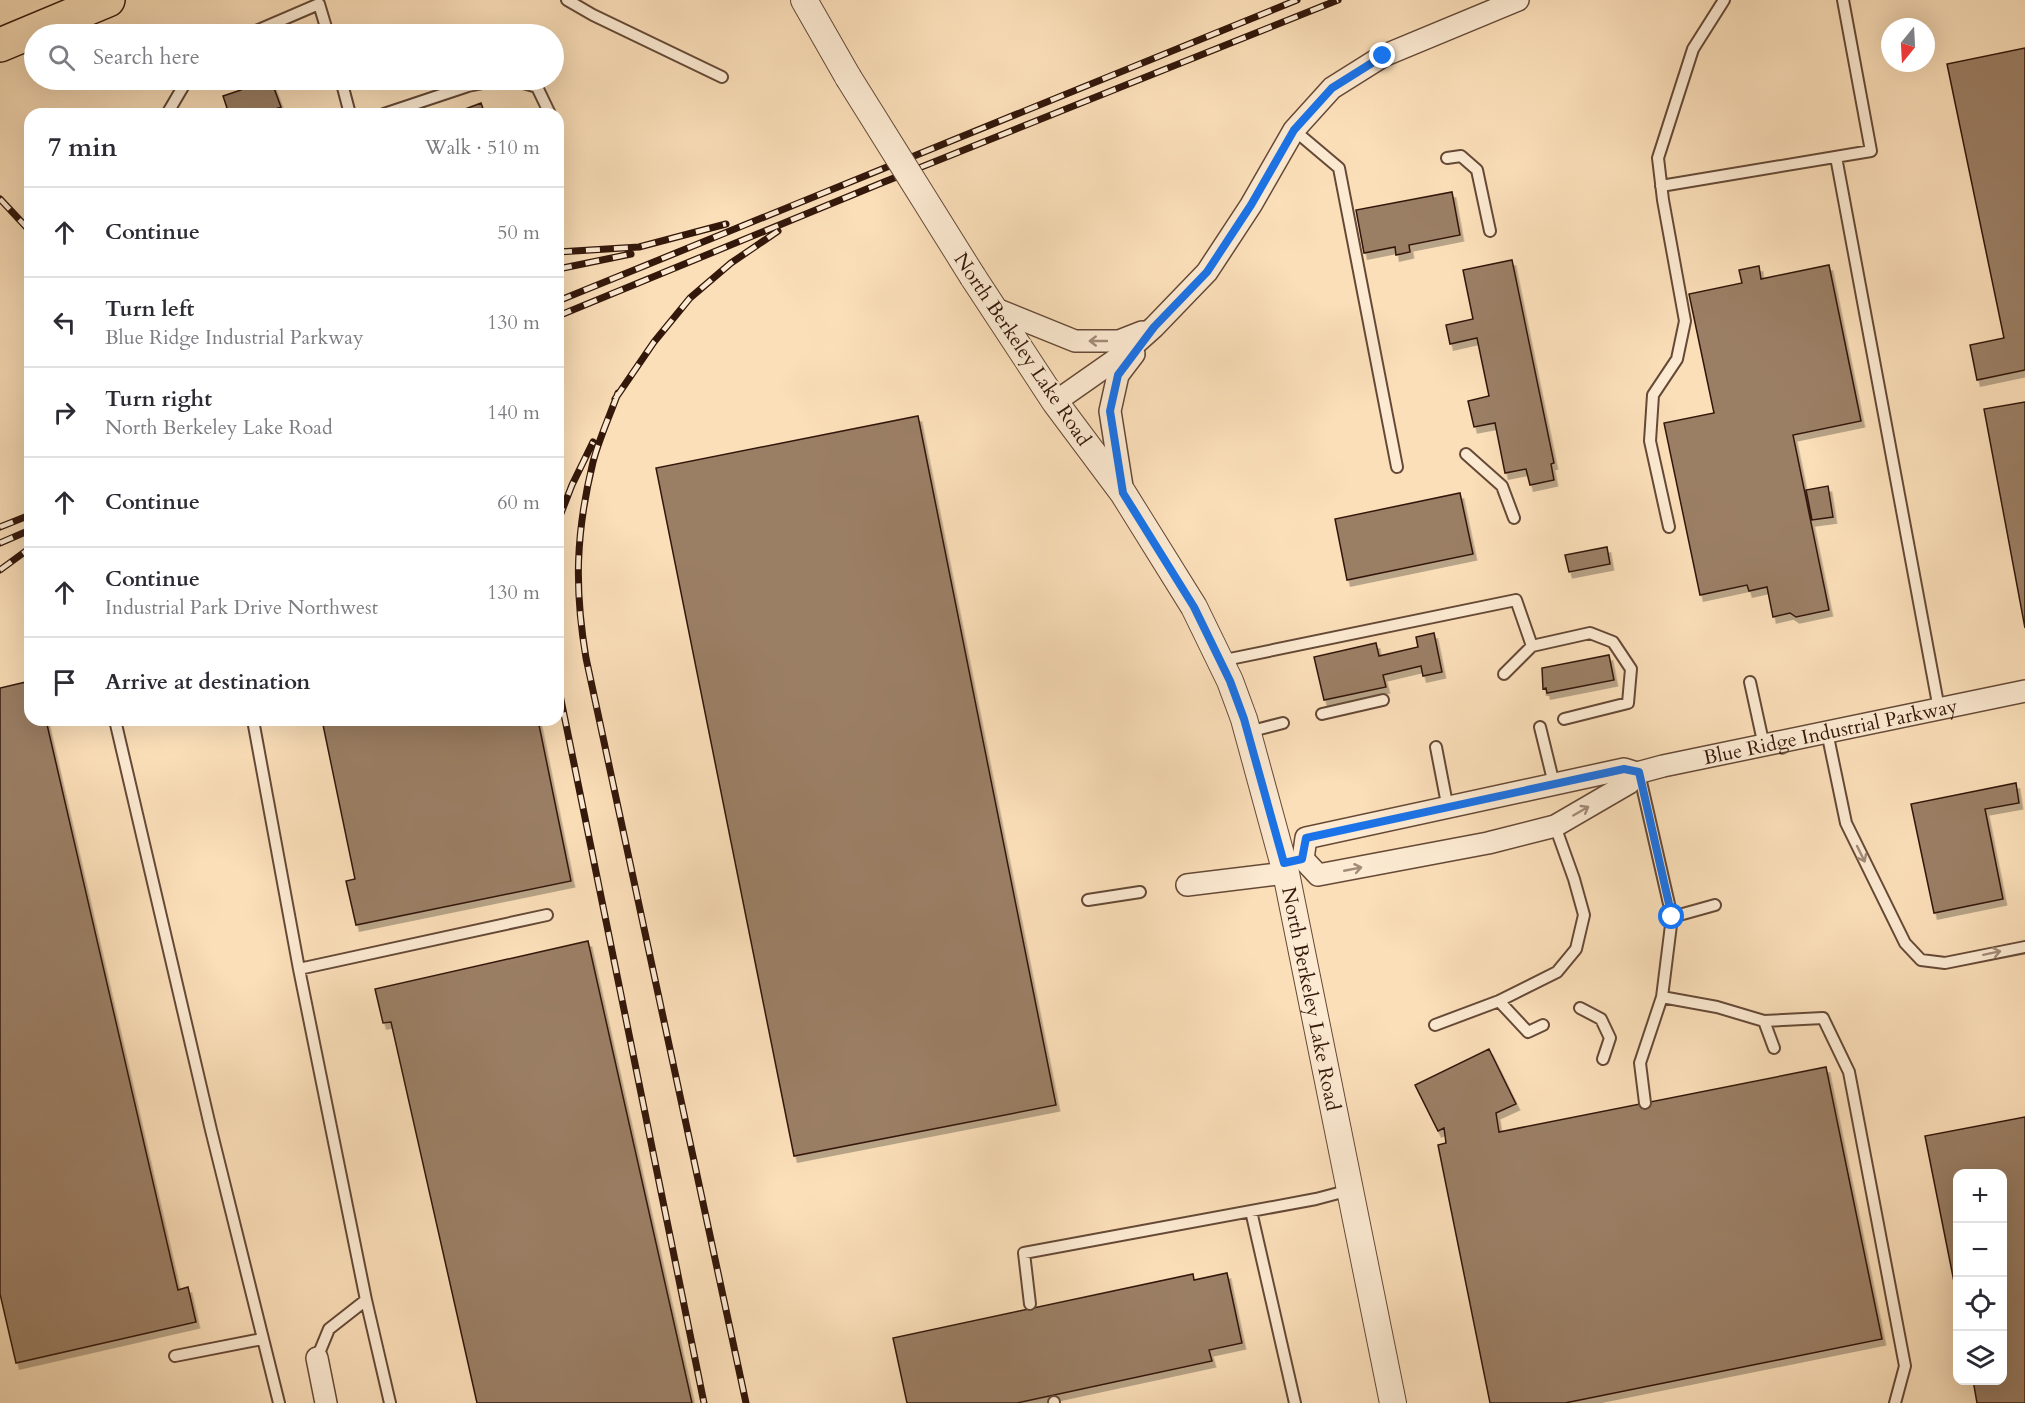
<!DOCTYPE html>
<meta charset="utf-8">
<style>
body{margin:0;font-family:Cardo,serif;background:#f7f7f7;color:#2b2b33}
.controls{position:absolute;right:18px;bottom:18px;display:grid;overflow:hidden;border-radius:12px;box-shadow:0 6px 24px #0002}
.controls button{width:54px;height:54px;display:grid;place-items:center;padding:0;border:0;border-bottom:2px solid #e1e1e2;background:#fff;color:#2b2b33;font:30px sans-serif}
.compass{position:absolute;left:1881px;top:18px;width:54px;height:54px;border-radius:50%;background:#fff;box-shadow:0 6px 24px #0002;rotate:198deg}
.stop{position:absolute;width:18px;height:18px;margin:-14px;border:4px solid #1a73e8;border-radius:50%;background:#fff}
.stop.end{background:#1a73e8;border-color:#fff;box-shadow:0 2px 6px #0008}
.list{margin:0;padding:0;list-style:none}
h2{display:flex;justify-content:space-between;align-items:center;height:78px;margin:0;padding:0 24px;font-size:26px}
h2 small{font-size:20px;font-weight:400;color:#7c7c81}
.list li{display:grid;grid-template-columns:39px 1fr auto;gap:18px;align-items:center;box-sizing:border-box;height:90px;padding:0 24px;border-top:2px solid #e1e1e2}
.list b{display:block;font-size:22px;white-space:nowrap}
.list p{margin:0;font-size:20px;white-space:nowrap;color:#7c7c81}
.list em{font-size:20px;font-style:normal;color:#7c7c81}
.icon{flex:none;width:33px;height:33px;fill:none;stroke:currentColor;stroke-width:2;stroke-linecap:round;stroke-linejoin:round}
.map{position:relative;flex:none;width:2025px;height:1403px;overflow:hidden}
.search{position:absolute;background:#fff;box-shadow:0 6px 24px #0002;left:24px;top:24px;width:540px;height:66px;display:flex;align-items:center;gap:15px;box-sizing:border-box;padding:0 21px;border-radius:33px;color:#7c7c81;font-size:22px}
.panel{position:absolute;background:#fff;box-shadow:0 6px 24px #0002;left:24px;top:108px;width:540px;height:618px;border-radius:18px}
.map>svg:first-child{display:block}
.building{fill:#9b7f65;stroke:#33170a;stroke-width:1.5;filter:url(#shadow)}
.lines{fill:none;stroke-linecap:round;stroke-linejoin:round}
.service-casing{stroke:#654936;stroke-width:14}
.minor-casing{stroke:#654936;stroke-width:24}
.tertiary-casing{stroke:#654936;stroke-width:28}
.primary-casing{stroke:#33170a;stroke-width:36}
.service{stroke:#fcead2;stroke-width:10}
.minor{stroke:#fcead2;stroke-width:21}
.tertiary{stroke:#fcead2;stroke-width:26}
.primary{stroke:#fbdfb9;stroke-width:33}
.rail-casing{stroke:#33170a;stroke-width:7}
.rail{stroke:#fcead2;stroke-width:4.5;stroke-dasharray:14;stroke-linecap:butt}
.tertiary-bridge-casing{stroke:#654936;stroke-width:28;stroke-linecap:butt}
.tertiary-bridge{stroke:#fcead2;stroke-width:26}
.oneway{stroke:#a28b78}
.route{stroke:#1a73e8;stroke-width:8}
.labels{text-anchor:middle;stroke-width:4.5;stroke-linejoin:round;paint-order:stroke}
.street-label{font-size:20px;fill:#33170a;stroke:#fcead2}
</style>
<div class="map">
<svg width="2025" height="1403" viewBox="0 0 2025 1403">
<defs>
<filter id="shadow"><feDropShadow dx="3.5" dy="6" stdDeviation="0" flood-color="#0004"/></filter>
</defs>
<rect width="100%" height="100%" fill="#fbdfb9"/>
<filter id="stains"><feTurbulence type="fractalNoise" baseFrequency=".00333" numOctaves="4"/><feColorMatrix values="0 0 0 0 .2 0 0 0 0 .09 0 0 0 0 .02 0 0 0 .5 -.17"/></filter>
<radialGradient id="worn" r=".72"><stop offset=".6" stop-color="#630" stop-opacity="0"/><stop offset="1" stop-color="#630" stop-opacity=".3"/></radialGradient>
<path class="building" d="M2025 48V370L1977 380 1970 345 2004 338 1947 64Z
M237 80H271L281 107 262 114H229L223 96 241 90Z
M481 103 485 114H452Z
M1452 192 1460 235 1409 245 1410 252 1396 255 1395 247 1364 253 1356 210Z
M1512 260 1554 463 1551 464 1554 480 1530 485 1526 469 1505 473 1495 423 1474 427 1468 401 1489 396 1477 338 1450 344 1446 325 1473 319 1463 270Z
M1829 265 1861 421 1793 435 1829 610 1796 617 1790 613 1773 617 1767 587 1749 591 1747 585 1700 595 1664 423 1714 413 1689 294 1742 283 1739 270 1759 266 1761 279Z
M2025 402V628L1984 409Z
M918 416 1056 1105 794 1156 656 468Z
M1828 486 1833 517 1812 520 1806 490Z
M1460 493 1473 554 1347 580 1335 519Z
M1607 547 1610 564 1569 572 1565 555Z
M1434 633 1442 672 1423 676 1421 666 1383 675 1386 687 1324 700 1314 657 1376 643 1379 656 1418 647 1416 637Z
M1609 655 1614 680 1547 693 1546 688 1543 689 1542 668Z
M30 681V720H46L178 1290 188 1287 196 1322 16 1363 0 1294V688Z
M322 720H538L571 881 356 925 346 881 355 879Z
M2016 783 2019 803 1985 809 2003 899 1934 913 1911 804Z
M588 941 692 1403H477L391 1022 383 1023 375 989Z
M1489 1049 1516 1104 1496 1113 1499 1132 1826 1067 1882 1339 1565 1403H1490L1438 1145 1446 1143 1444 1128 1438 1131 1415 1085Z
M2025 1117V1403H1977L1973 1380H2002V1174H1958V1302L1925 1136Z
M1227 1273 1242 1343 1209 1350 1212 1361 1017 1403H907L893 1338 1193 1274 1194 1280Z"/>
<g class="lines">
<g class="service-casing">
<path id="service" d="M567 0 593 15 722 77
M249 34 319 4 328 34
M341 80 350 114
M513 80 537 87 550 114
M167 114 187 80
M384 114 468 86 498 80
M1294 130 1339 168 1397 467
M1836 157 1939 709
M1447 158 1461 156 1477 170 1490 231
M1661 186 1871 151 1843 0
M1466 454 1502 486 1514 518
M1669 527 1650 441 1653 395 1677 359 1685 321 1663 200 1658 158 1693 49 1724 0
M1220 661 1516 600 1532 646
M1504 674 1532 646 1590 633 1613 642 1631 669 1628 703 1564 719
M1750 682 1764 746
M1322 714 1383 700
M115 720 211 1130 279 1403
M253 720 299 969 366 1300 329 1329 317 1358
M1540 727 1554 784
M1248 732 1283 723
M1827 732 1846 823 1905 943 1921 960 1945 963 2025 947
M1436 747 1448 809
M1639 773 1672 917 1662 997 1640 1063 1645 1103
M1088 900 1140 892
M1672 917 1715 905
M299 969 547 915
M1662 997 1717 1007 1764 1021 1774 1048
M1499 1001 1528 1032 1543 1025
M1580 1008 1601 1019 1610 1038 1603 1059
M1764 1021 1823 1018 1849 1072 1905 1366 1895 1403
M1435 1025 1499 1001 1557 972 1576 949 1584 915 1574 879 1555 826
M1251 1211 1295 1403
M366 1300 390 1403
M1030 1304 1024 1253 1316 1199 1350 1190
M175 1356 262 1339
M1054 1402V1403"/>
</g>
<g class="minor-casing">
<g id="minor">
<path d="M991 307 1075 341H1119L1142 332"/>
<path d="M1055 402 1125 353 1154 327 1207 272 1251 205 1294 130 1332 88 1383 56 1518 0"/>
<path d="M1123 493 1110 411 1118 375 1134 354"/>
<path id="s1" d="M1303 859 1306 838 1624 769 1637 773 1663 766 2025 691"/>
<path d="M1303 859 1318 875 1488 843 1555 826 1629 783 1637 773"/>
<path d="M1187 885 1286 873"/>
<path d="M317 1358 326 1403"/>
</g>
</g>
<g class="tertiary-casing">
<g id="tertiary">
<path d="M804 0 848 77"/>
<path id="s2" d="M973 277 1055 402 1123 493 1194 607 1230 681 1244 719 1286 873 1393 1403"/>
</g>
</g>
<g class="primary-casing">
<path id="primary" d="M0 45 108 0"/>
</g>
<use href="#service" class="service"/>
<use href="#minor" class="minor"/>
<use href="#tertiary" class="tertiary"/>
<use href="#primary" class="primary"/>
<g class="rail-casing">
<path id="rail" d="M0 199 30 231
M558 252 639 247 726 224
M558 269 631 254
M558 301 1297 0
M558 316 879 184 1338 0
M618 393C610 415 599 439 593 462 576 532 574 587 586 658L746 1403
M615 399 654 342 690 298 731 263 778 231
M558 521 572 485 593 442
M0 527 30 515
M0 543 30 530
M0 570 30 548
M558 685 704 1403"/>
</g>
<use href="#rail" class="rail"/>
<g class="tertiary-bridge-casing">
<path id="tertiary-bridge" d="M848 77 973 277"/>
</g>
<use href="#tertiary-bridge" class="tertiary-bridge"/>
</g>
<defs><path id="oneway-shaft" d="M-6 0H5M1.5-3L5.5 0L1.5 3" fill="none" stroke-width="1.6" stroke-linecap="round" stroke-linejoin="round" transform="scale(1.5)"/></defs>
<g class="oneway">
<use href="#oneway-shaft" transform="translate(1098 341) rotate(-180)"/>
<use href="#oneway-shaft" transform="translate(1581 811) rotate(-30)"/>
<use href="#oneway-shaft" transform="translate(1861 854) rotate(64)"/>
<use href="#oneway-shaft" transform="translate(1353 869) rotate(-11)"/>
<use href="#oneway-shaft" transform="translate(1992 953) rotate(-12)"/>
</g>
<g class="lines">
<path class="route" d="M1383 56 1332 88 1294 130 1251 205 1207 272 1154 327 1118 375 1110 411 1123 493 1194 607 1230 681 1244 719 1284 863 1302 859 1306 838 1624 769 1639 772 1672 917"/>
</g>
<g class="labels">
<g class="street-label">
<text transform="translate(1023 349) rotate(56)" y="7">North Berkeley Lake Road</text>
<text dy="7" stroke="none"><textPath href="#s1" startOffset="558">Blue Ridge Industrial Parkway</textPath></text>
<text dy="7" stroke="none"><textPath href="#s2" startOffset="808">North Berkeley Lake Road</textPath></text>
</g>
</g>
<rect width="100%" height="100%" filter="url(#stains)"/>
<rect width="100%" height="100%" fill="url(#worn)"/>
</svg>
<div class="controls">
<button>+</button>
<button>−</button>
<button><svg class="icon" aria-label="locate" viewBox="0 0 24 24"><circle cx="12" cy="12" r="6"/><path d="M12 2v4M12 18v4M2 12h4M18 12h4"/></svg></button>
<button><svg class="icon" aria-label="layers" viewBox="0 0 24 24"><path d="M12 4l9 5-9 5-9-5zM3 14l9 5 9-5"/></svg></button>
</div>
<svg class="compass" viewBox="-18 -18 36 36"><path d="M0-13l5 13h-10z" fill="#e53935"/><path d="M0 13l5-13h-10z" fill="#7c7c81"/></svg>
<div class="stop" style="left:1672px;top:917px"></div>
<div class="stop end" style="left:1383px;top:56px"></div>
<div class="search"><svg class="icon" aria-label="search" viewBox="0 0 24 24"><circle cx="10" cy="10" r="6"/><path d="M15 15l6 6"/></svg>Search here</div>
<section class="panel">
<h2>7 min<small>Walk · 510 m</small></h2>
<ul class="list">
<li><svg class="icon" aria-label="ahead" viewBox="0 0 24 24"><path d="M12 20V5M6 11l6-6 6 6"/></svg><div><b>Continue</b></div><em>50 m</em></li>
<li><svg class="icon" aria-label="left" viewBox="0 0 24 24"><path d="M17 20v-9H6M10 6l-5 5 5 5"/></svg><div><b>Turn left</b><p>Blue Ridge Industrial Parkway</p></div><em>130 m</em></li>
<li><svg class="icon" aria-label="right" viewBox="0 0 24 24"><path d="M7 20v-9h11M14 6l5 5-5 5"/></svg><div><b>Turn right</b><p>North Berkeley Lake Road</p></div><em>140 m</em></li>
<li><svg class="icon" aria-label="ahead" viewBox="0 0 24 24"><path d="M12 20V5M6 11l6-6 6 6"/></svg><div><b>Continue</b></div><em>60 m</em></li>
<li><svg class="icon" aria-label="ahead" viewBox="0 0 24 24"><path d="M12 20V5M6 11l6-6 6 6"/></svg><div><b>Continue</b><p>Industrial Park Drive Northwest</p></div><em>130 m</em></li>
<li><svg class="icon" aria-label="arrive" viewBox="0 0 24 24"><path d="M6 21V4h12l-3 4 3 4H6"/></svg><div><b>Arrive at destination</b></div></li>
</ul>
</section>
</div>
